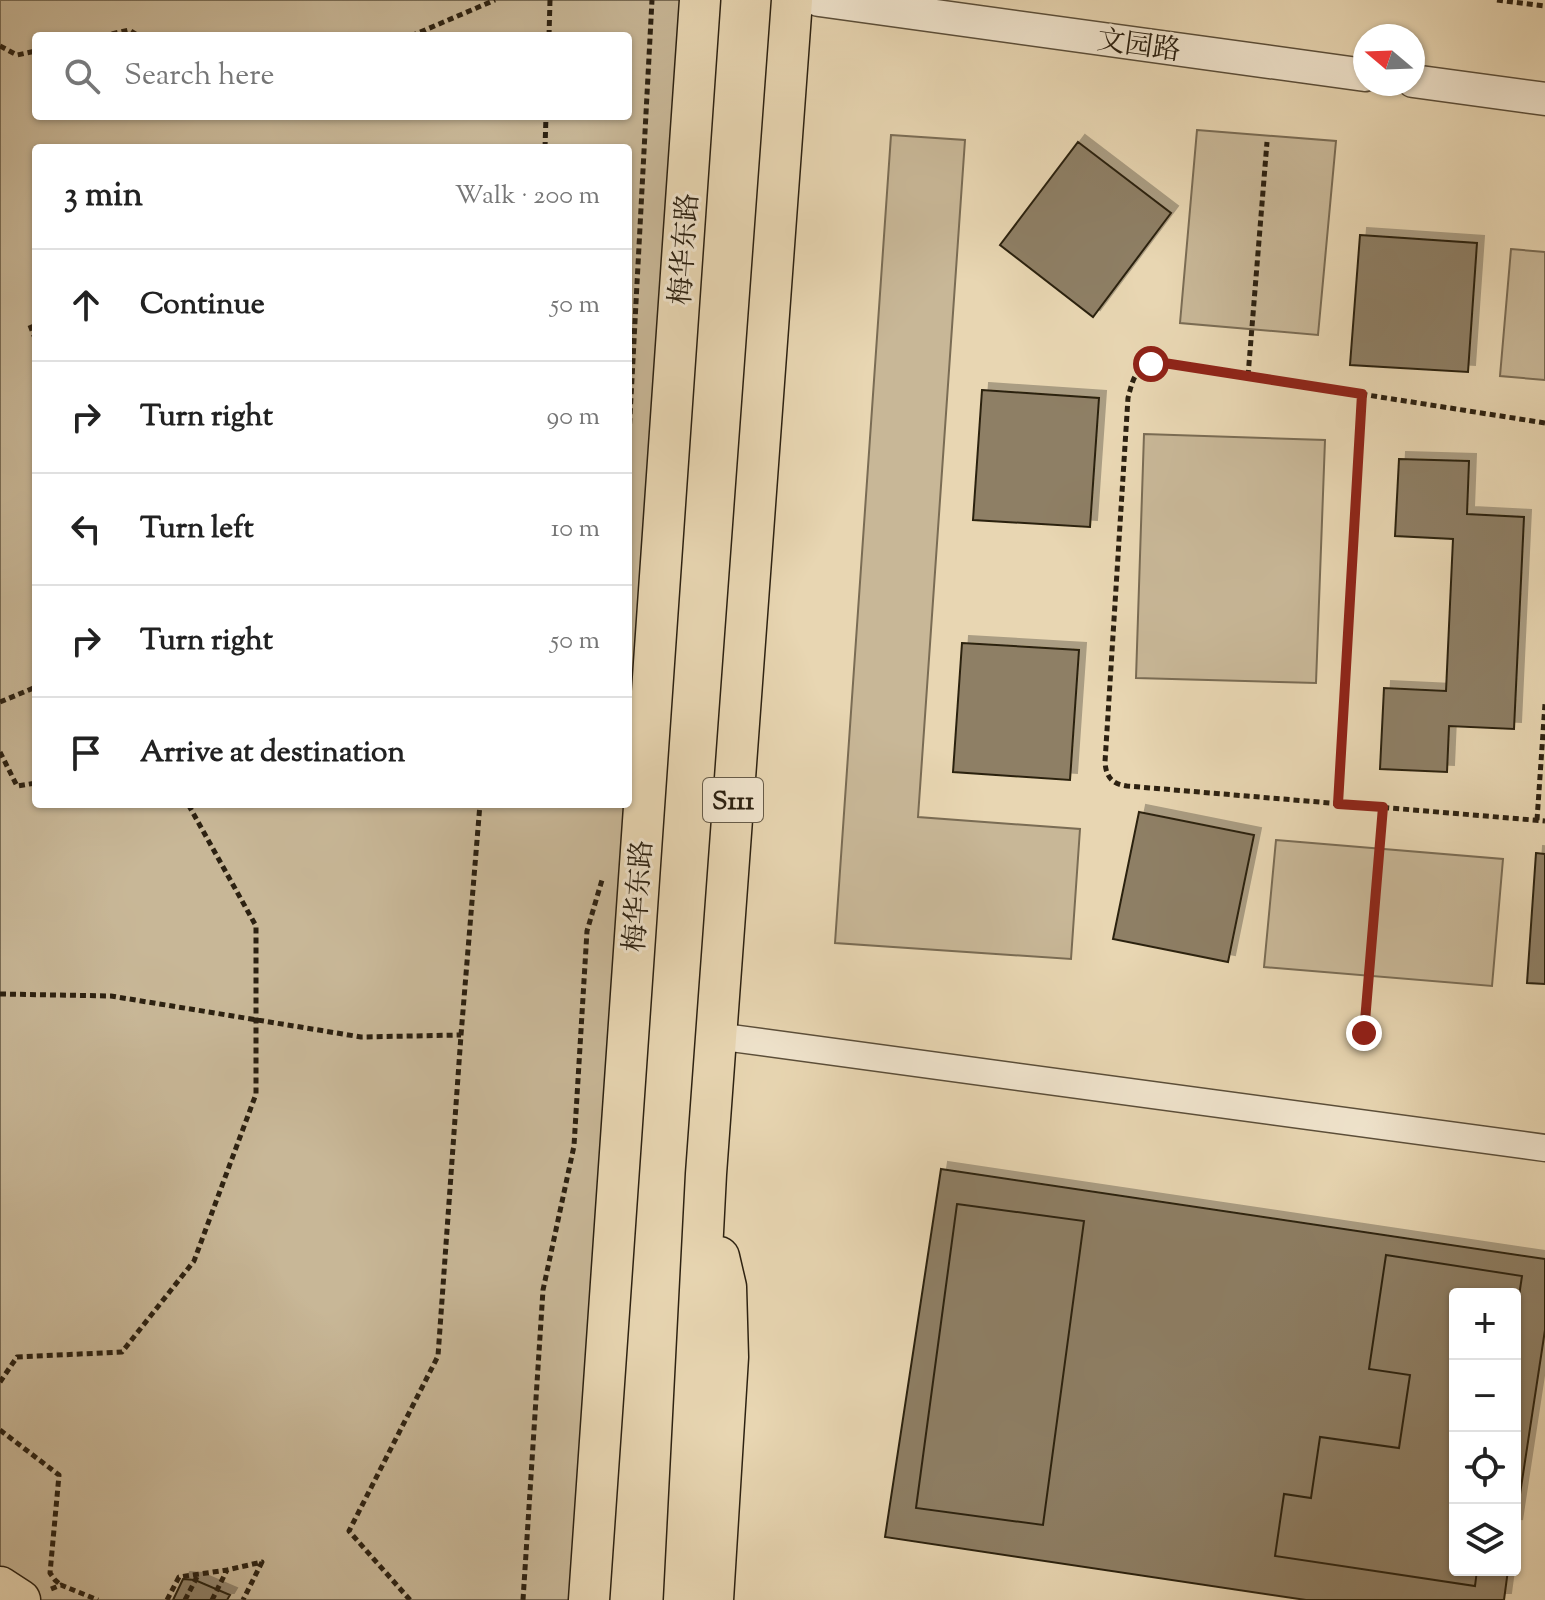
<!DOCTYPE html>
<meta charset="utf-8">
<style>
body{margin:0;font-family:"Sorts Mill Goudy","Noto Serif SC",serif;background:#f2f2f2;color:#222}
.controls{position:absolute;right:24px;bottom:24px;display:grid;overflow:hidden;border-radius:8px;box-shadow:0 2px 6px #0004}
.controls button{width:72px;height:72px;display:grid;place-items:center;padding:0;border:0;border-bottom:2px solid #e0e0e0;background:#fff;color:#222;font:40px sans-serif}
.compass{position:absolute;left:1353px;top:24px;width:72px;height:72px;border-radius:50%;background:#fff;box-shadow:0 2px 6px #0004;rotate:289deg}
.stop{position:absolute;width:24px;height:24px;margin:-18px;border:6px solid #8f2418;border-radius:50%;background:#fff}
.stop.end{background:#8f2418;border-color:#fff;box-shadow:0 2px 8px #0008}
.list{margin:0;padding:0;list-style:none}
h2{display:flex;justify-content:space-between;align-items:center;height:104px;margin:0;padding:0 32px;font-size:34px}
h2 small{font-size:26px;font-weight:400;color:#767676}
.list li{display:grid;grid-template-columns:52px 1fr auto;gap:24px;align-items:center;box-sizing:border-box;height:112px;padding:0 32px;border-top:2px solid #e0e0e0}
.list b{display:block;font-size:30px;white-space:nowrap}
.list em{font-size:26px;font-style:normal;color:#767676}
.icon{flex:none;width:44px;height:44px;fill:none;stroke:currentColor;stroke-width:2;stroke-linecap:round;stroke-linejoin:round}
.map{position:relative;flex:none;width:1545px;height:1600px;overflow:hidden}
.search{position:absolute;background:#fff;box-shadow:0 2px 6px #0004;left:32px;top:32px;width:600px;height:88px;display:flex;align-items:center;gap:20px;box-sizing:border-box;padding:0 28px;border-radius:8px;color:#767676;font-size:30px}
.panel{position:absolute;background:#fff;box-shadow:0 2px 6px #0004;left:32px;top:144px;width:600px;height:664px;border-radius:8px}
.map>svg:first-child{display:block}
.green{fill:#c8b797;stroke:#7a6c54;stroke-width:2;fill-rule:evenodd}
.building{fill:#8e7f65;stroke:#2c2111;stroke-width:2;filter:url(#shadow)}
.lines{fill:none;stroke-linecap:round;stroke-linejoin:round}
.minor-casing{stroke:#5b4e39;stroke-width:29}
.tertiary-casing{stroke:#5b4e39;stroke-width:35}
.primary-casing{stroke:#2c2111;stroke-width:43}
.path{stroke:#2c2111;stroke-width:5;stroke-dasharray:6 4;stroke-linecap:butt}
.minor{stroke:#f0e4cd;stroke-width:26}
.tertiary{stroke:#f0e4cd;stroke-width:32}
.primary{stroke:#e8d6b2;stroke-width:40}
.route{stroke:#8f2418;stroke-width:10}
.labels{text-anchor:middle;stroke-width:6;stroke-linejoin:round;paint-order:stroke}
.shield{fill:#f0e4cd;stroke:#675c49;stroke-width:2}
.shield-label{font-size:26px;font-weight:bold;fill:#2c2111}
.street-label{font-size:28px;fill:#2c2111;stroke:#f0e4cd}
</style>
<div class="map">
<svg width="1545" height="1600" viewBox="0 0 1545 1600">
<defs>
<filter id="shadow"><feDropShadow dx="7" dy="-7" stdDeviation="0" flood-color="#0004"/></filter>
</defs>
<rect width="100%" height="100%" fill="#e8d6b2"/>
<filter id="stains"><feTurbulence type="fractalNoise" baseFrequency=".0025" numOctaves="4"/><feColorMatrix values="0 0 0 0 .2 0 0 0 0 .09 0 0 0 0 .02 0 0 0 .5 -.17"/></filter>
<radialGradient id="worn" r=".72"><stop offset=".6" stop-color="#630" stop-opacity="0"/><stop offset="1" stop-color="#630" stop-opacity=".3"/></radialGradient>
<path class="green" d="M0 0H699L588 1600H20L0 1587ZM36 36H628V116H36ZM36 148H628V804H36Z
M1197 130 1336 141 1318 335 1180 323Z
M891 135 965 140 918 817 1080 829 1071 959 835 943Z
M1511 249 1545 252V380L1500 376Z
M1144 434 1325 440 1316 683 1136 678Z
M1276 840 1503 859 1492 986 1264 967Z"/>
<path class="building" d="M1078 142 1171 213 1093 317 1000 245Z
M1360 235 1477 243 1468 372 1350 365Z
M982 390 1099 398 1090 527 973 520Z
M1399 459 1469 461 1467 514 1524 517 1514 729 1449 726 1447 772 1380 769 1384 688 1446 691 1453 539 1395 536Z
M962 643 1079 650 1070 780 953 772Z
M1139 812 1254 835 1228 962 1113 939Z
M1536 853 1545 854V984L1527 983Z
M941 1169 1545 1259V1330L1515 1527V1294H1455V1570H1508L1504 1600H1306L885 1537Z
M957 1204 1084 1221 1043 1525 916 1508Z
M1386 1255 1522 1276 1515 1323V1294H1455V1570H1477L1475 1586 1275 1556 1284 1494 1311 1498 1320 1437 1399 1448 1410 1375 1369 1369Z
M183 1579 195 1580 230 1595 227 1600H173Z"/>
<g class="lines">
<g class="minor-casing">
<path id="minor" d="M716 1036 1545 1148"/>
</g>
<g class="tertiary-casing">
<path id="tertiary" d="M819 0 1365 75
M1413 81 1545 99"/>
</g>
<g class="primary-casing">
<path id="primary" d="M0 1587 20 1600
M589 1600 700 0
M684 1600 706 1174 792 0
M713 1600 728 1357 726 1287 719 1257"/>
</g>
<path class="path" d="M1497 0 1545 6
M102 36 129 30 139 36
M411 36 495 0
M549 36 550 0
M0 46 17 55 36 51
M545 148 546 116
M30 325 36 341
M1248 376 1267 142
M1545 423 1164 363C1137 364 1134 374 1128 398L1105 762C1106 777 1112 784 1127 786L1545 821
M628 454 652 0
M0 702 36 687
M0 752 17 786 36 783
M1338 804 1362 394
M1537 820 1545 704
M0 994 111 996 361 1037 461 1035
M1364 1033 1383 807
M0 1382 17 1357 122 1352 194 1261 256 1094V926L188 804
M0 1430 59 1475 50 1573 55 1580 61 1585
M51 1589 61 1585 98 1600
M167 1600 179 1577 227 1570 262 1562 243 1600
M185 1600 198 1575
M212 1600 227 1570
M410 1600 349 1531 438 1356 461 1035 480 804
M523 1600 543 1290 574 1146 587 931 602 880"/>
<use href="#minor" class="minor"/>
<use href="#tertiary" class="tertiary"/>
<use href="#primary" class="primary"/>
</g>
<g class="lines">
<path class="route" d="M1151 364 1164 363 1362 394 1338 804 1383 807 1364 1033"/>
</g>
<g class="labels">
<rect class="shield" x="703" y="778" width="60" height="44" rx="6"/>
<g class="shield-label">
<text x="733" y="809">S111</text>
</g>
<g class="street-label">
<text transform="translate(1139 44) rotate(8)" y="10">文园路</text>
<text transform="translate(683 249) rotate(-86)" y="10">梅华东路</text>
<text transform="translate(637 896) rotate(-86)" y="10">梅华东路</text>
</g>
</g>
<rect width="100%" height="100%" filter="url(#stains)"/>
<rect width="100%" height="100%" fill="url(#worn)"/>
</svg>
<div class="controls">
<button>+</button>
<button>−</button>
<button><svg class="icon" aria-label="locate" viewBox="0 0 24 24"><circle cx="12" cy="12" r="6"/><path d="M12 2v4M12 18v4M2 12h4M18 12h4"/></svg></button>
<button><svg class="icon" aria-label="layers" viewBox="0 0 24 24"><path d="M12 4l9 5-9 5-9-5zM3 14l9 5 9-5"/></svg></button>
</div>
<svg class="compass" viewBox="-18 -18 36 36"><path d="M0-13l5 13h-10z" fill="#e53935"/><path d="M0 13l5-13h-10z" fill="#767676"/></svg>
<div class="stop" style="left:1151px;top:364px"></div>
<div class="stop end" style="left:1364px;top:1033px"></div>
<div class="search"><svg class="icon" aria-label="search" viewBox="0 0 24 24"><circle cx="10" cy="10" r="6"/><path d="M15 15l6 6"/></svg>Search here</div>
<section class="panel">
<h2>3 min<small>Walk · 200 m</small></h2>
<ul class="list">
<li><svg class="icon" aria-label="ahead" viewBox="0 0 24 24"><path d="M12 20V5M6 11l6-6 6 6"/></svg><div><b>Continue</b></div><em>50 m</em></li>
<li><svg class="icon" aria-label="right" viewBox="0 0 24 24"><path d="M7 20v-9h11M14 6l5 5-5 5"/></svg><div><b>Turn right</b></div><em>90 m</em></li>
<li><svg class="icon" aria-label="left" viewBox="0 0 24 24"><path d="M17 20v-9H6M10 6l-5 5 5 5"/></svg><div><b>Turn left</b></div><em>10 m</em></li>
<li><svg class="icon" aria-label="right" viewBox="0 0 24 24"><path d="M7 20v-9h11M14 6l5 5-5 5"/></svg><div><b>Turn right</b></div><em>50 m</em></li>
<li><svg class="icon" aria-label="arrive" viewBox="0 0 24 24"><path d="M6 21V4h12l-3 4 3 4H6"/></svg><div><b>Arrive at destination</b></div></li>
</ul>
</section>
</div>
